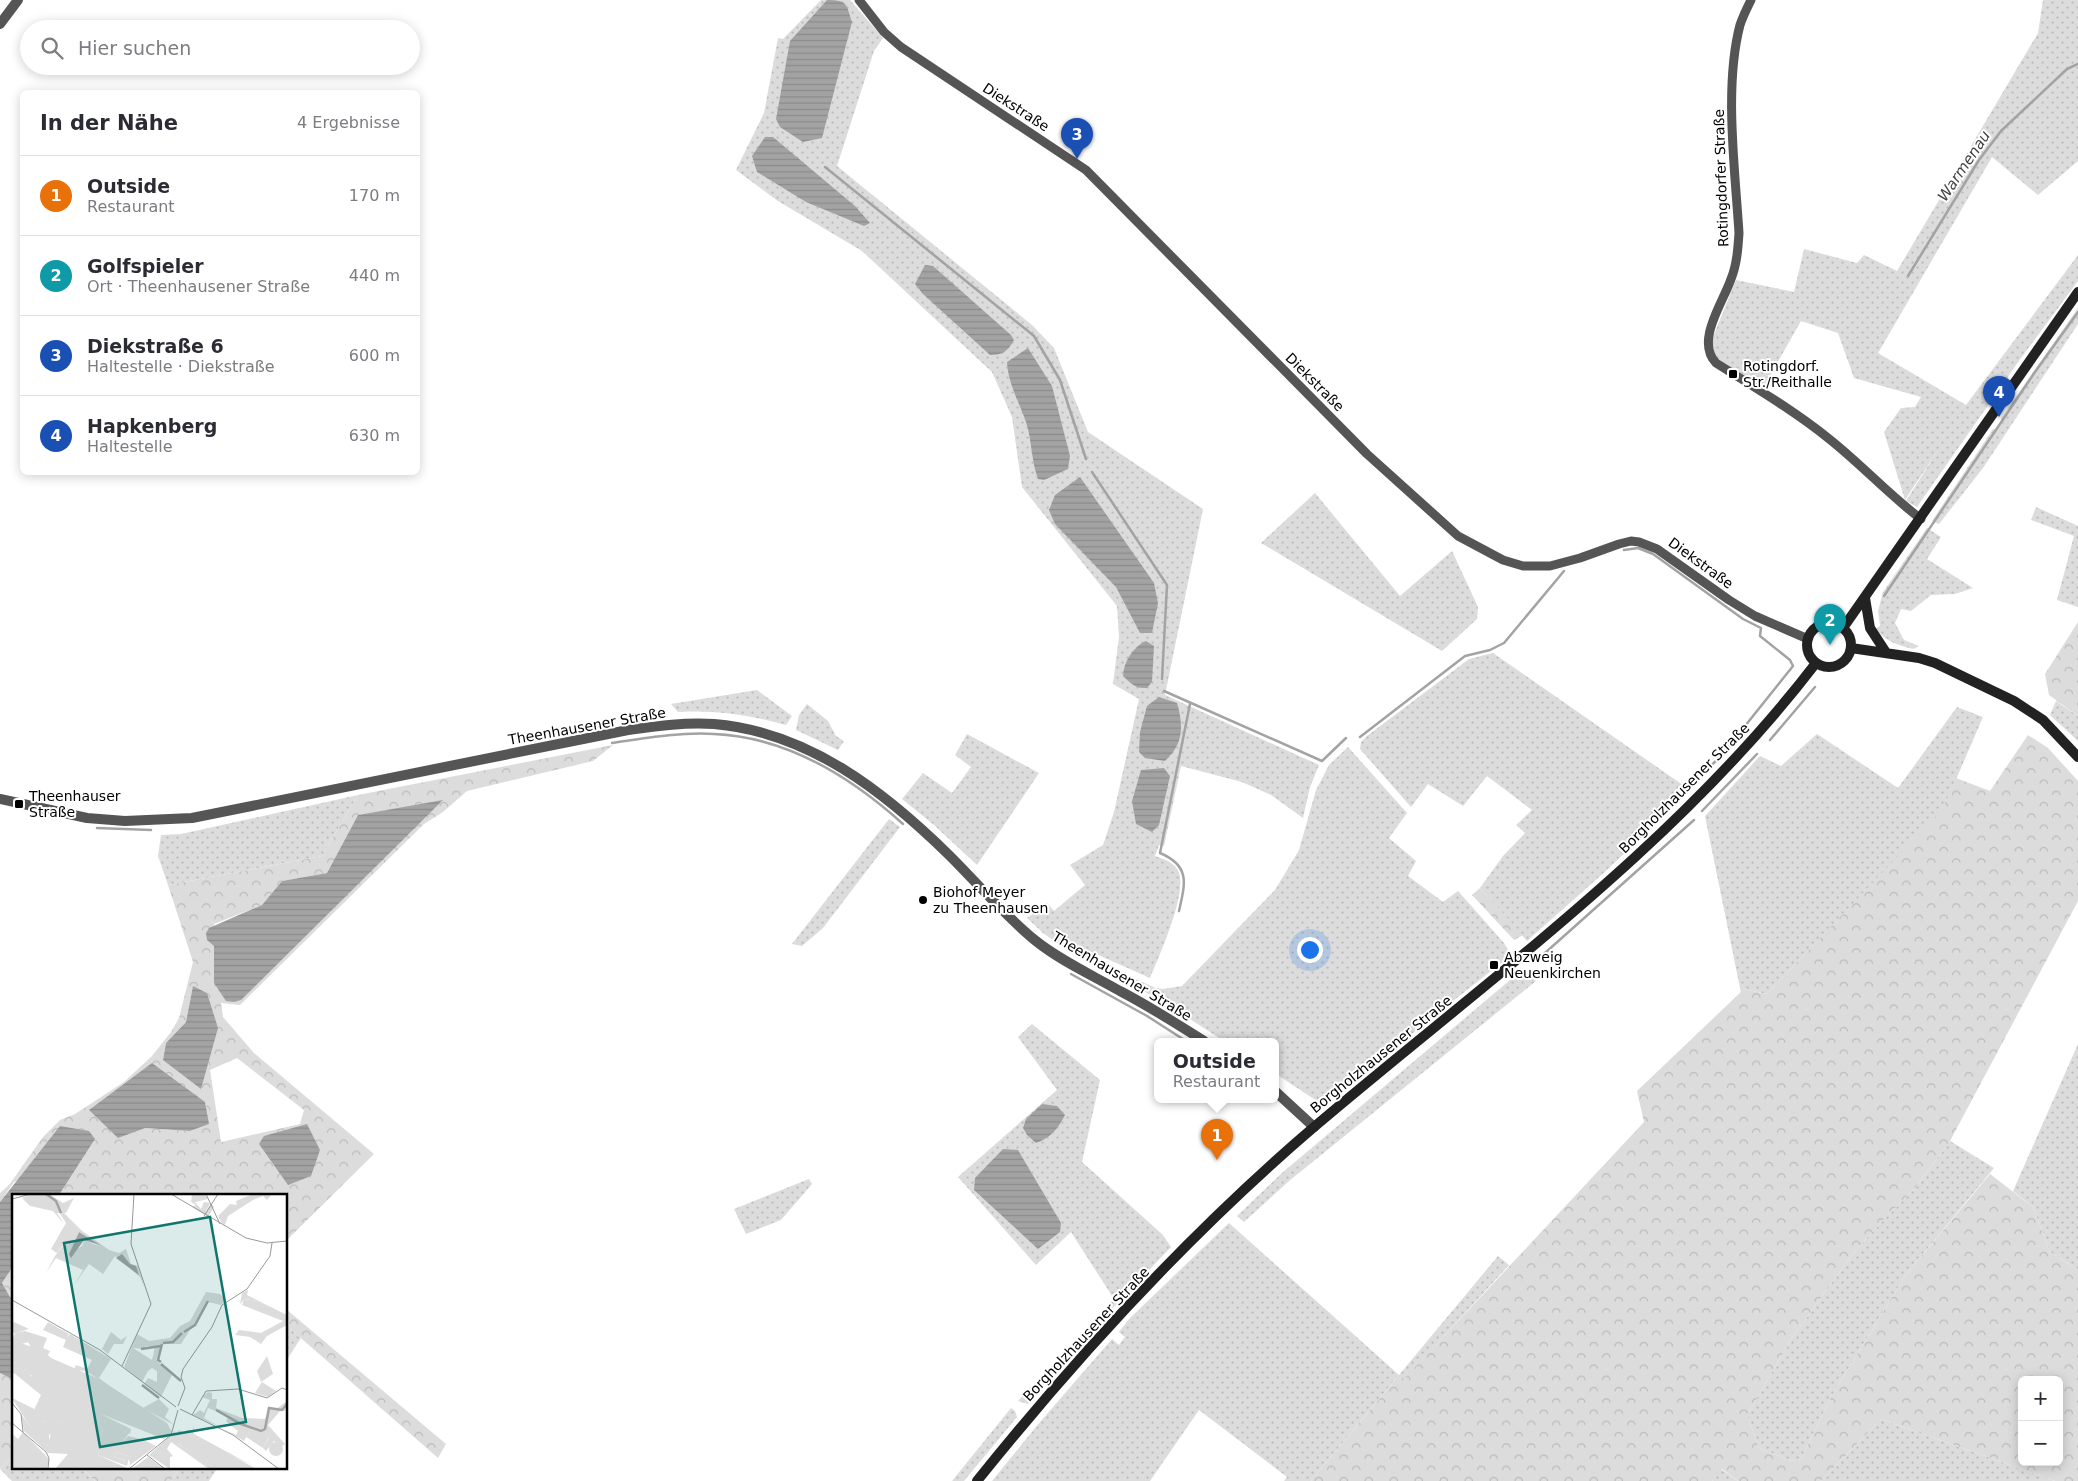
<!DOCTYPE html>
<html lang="de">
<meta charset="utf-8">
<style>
body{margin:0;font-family:"DejaVu Sans",sans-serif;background:#f2f2f3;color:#2b2b33}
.controls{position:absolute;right:15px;bottom:15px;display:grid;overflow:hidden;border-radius:8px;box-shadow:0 2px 12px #0003}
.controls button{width:45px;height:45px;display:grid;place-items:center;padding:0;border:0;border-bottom:1px solid #e1e1e2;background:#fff;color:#2b2b33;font:25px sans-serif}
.you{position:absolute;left:1309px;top:949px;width:18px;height:18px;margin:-12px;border:4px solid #fff;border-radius:50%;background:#1a73e8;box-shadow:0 0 0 8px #1a73e833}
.badge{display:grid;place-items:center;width:32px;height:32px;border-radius:50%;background:#2563eb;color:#fff;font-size:16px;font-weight:700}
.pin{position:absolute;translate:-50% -41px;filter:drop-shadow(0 1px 2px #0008)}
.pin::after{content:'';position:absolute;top:26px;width:18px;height:15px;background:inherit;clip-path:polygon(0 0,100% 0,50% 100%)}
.popup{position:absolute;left:1154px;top:1038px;width:125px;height:65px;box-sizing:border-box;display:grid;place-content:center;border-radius:8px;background:#fff;filter:drop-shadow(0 1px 4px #0005);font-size:16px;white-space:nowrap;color:#7c7c81}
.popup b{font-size:19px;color:#2b2b33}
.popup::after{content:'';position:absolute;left:50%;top:100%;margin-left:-10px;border:10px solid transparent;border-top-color:#fff}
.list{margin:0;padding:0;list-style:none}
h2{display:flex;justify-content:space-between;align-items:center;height:65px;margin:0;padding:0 20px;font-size:21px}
h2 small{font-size:16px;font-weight:400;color:#7c7c81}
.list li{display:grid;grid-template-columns:32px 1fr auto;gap:15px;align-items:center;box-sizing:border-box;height:80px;padding:0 20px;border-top:1px solid #e1e1e2}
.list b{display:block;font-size:19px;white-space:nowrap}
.list p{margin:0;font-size:16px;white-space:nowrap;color:#7c7c81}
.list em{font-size:16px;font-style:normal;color:#7c7c81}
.icon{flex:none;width:28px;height:28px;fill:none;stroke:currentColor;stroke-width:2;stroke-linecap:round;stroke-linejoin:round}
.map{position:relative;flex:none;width:2078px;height:1481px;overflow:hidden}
.search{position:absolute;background:#fff;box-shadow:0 2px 12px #0003;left:20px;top:20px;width:400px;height:55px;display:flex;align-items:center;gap:12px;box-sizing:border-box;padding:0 18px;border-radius:28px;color:#7c7c81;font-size:19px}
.panel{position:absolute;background:#fff;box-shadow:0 2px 12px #0003;left:20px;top:90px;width:400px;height:385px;border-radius:8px}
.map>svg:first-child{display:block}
.grass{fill:url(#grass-dots)}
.forest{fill:url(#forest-crowns);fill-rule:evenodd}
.water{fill:url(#water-rules)}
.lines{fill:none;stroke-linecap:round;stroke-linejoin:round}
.stream{stroke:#a3a3a3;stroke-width:2.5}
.minor{stroke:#555;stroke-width:9}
.tertiary{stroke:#555;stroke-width:10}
.secondary{stroke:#222;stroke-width:10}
.poi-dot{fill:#000;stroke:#fff;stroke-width:2}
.labels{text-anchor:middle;stroke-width:4;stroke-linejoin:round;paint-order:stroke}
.street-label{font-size:14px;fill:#000;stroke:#fff}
.poi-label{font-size:14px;fill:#000;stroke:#fff;text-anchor:start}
.water-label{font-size:15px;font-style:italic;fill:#444;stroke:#fff}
.inset-river{fill:none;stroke:#a3a3a3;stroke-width:2.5}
.inset-road{fill:none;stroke:#999;stroke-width:1}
.view{fill:#0f766e;fill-opacity:0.15;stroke:#0f766e;stroke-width:2.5}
.inset-edge{fill:none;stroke:#000;stroke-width:2.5}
</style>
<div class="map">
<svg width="2078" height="1481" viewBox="0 0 2078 1481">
<defs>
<pattern id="grass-dots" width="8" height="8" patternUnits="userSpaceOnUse" patternTransform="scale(1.25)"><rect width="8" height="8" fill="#dcdcdc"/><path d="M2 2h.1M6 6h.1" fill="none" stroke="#bbb" stroke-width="1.8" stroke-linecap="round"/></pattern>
<pattern id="forest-crowns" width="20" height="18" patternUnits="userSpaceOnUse" patternTransform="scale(1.25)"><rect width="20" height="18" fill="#dcdcdc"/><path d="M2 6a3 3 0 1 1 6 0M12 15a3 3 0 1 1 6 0" fill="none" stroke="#bbb"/></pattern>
<pattern id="water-rules" width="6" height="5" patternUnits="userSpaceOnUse" patternTransform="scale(1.25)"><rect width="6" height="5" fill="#a3a3a3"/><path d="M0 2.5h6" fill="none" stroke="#8b8b8b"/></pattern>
</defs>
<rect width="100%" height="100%" fill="#fff"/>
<path class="grass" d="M821 0H850L883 38 874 51 837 166 1032 325 1054 348 1088 432 1203 509 1165 695 1319 765 1310 787 1303 818 1271 795 1242 782 1181 766 1164 846 1159 845 1155 856C1164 859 1176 863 1179 873 1187 894 1159 956 1150 978L1087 950 1073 954 1043 933 1027 918 1047 903 1054 911 1085 885 1070 865 1103 845 1114 812 1139 699 1113 684 1119 637 1117 606 1022 487 1012 417 992 372 862 251 778 201 736 170 764 113 778 38 783 39Z
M2043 0H2078V161L2038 195 1992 157 1878 353 1966 405 2078 255V281L2021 358 1917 507 1906 501 1938 450 1905 500 1884 432 1901 408 1915 407 1921 397 1854 378 1838 333 1801 321 1763 388 1715 357 1712 344 1713 337 1736 280 1794 292 1804 249 1857 263 1864 255 1897 271 2038 33Z
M2078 308V324L1983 468 1939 524 1932 521 1993 429H1996L2001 422V418Z
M1315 493 1400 596 1452 551 1478 607 1477 619 1442 651 1261 543Z
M2036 507 2078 526V607L2057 600 2074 536 2031 520Z
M1927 528 1941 537 1927 559 1973 588 1955 594 1931 595 1911 611 1901 609 1895 623 1904 640 1919 646 1913 649C1898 645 1886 642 1876 629L1880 626 1878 611 1883 592Z
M1493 653 1690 790 1607 870 1527 941 1480 888 1503 856 1525 833 1516 825 1532 810 1487 776 1463 806 1428 784 1411 807 1360 749 1361 742 1367 736 1469 659Z
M757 690 792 716 786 725C749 715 717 710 678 712L671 704Z
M2056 701 2078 716V741L2050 715Z
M807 704 828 721 836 736 844 741 838 750 796 730 799 715Z
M1957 707 1983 717 1948 798 1937 816 1767 994 1744 989 1741 993 1705 816 1760 756 1781 766 1817 734 1898 788Z
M967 734 1039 773 977 865 934 825 902 799 923 773 952 793 971 767 955 755Z
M1348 747 1407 813 1389 838 1416 861 1408 876 1443 902 1458 891 1504 943 1511 955 1326 1102 1314 1099 1276 1074V1041H1224L1165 1003 1092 963 1093 961 1156 988 1163 989 1182 986 1275 890 1299 850 1316 790 1329 765Z
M358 795 322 856 168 885 158 856 161 835 181 834Z
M889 819 900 827 823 928 802 946 792 944Z
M1523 969 1536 981 1289 1181 1244 1222 1237 1216 1282 1173Z
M1032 1024 1100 1080 1082 1162 1163 1235 1171 1247 1106 1315 1102 1312 1114 1299 1071 1232 1036 1265 958 1177 1057 1090 1018 1037Z
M2078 1044V1270L2050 1252 2033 1207 2013 1191Z
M1950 1141 1994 1168 1905 1276 1831 1397 1801 1459 1791 1461 1759 1448 1747 1415 1792 1338 1851 1256 1884 1219 1916 1187Z
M809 1179 812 1184 781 1220 746 1234 734 1209Z
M1229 1223 1399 1375 1498 1256 1509 1265 1404 1380 1398 1376 1311 1481H1284L1287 1477 1199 1410 1150 1481H992L1040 1422 1112 1339 1119 1345 1125 1337 1119 1332 1129 1319Z
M1095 1320 1098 1324 1028 1404 1018 1401Z
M286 1325 301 1338 286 1361Z
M1011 1408 1015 1411 1017 1417 964 1481H952Z
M1881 1419 2055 1481H1821Z
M14 1456V1467H81L95 1481H12L0 1469Z
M180 1467H218L209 1481H171Z
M1721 1469 1738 1481H1712Z"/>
<path class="forest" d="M2078 622V716L2049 695 2045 674Z
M2028 735 2048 748 2078 781V901L1950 1141 1916 1187 1884 1219 1851 1256 1792 1338 1747 1415 1759 1448 1791 1461 1801 1459 1831 1397 1905 1276 1990 1174 2033 1207 2050 1252 2078 1270V1481H2055L1881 1419 1821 1481H1738L1722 1469 1712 1481H1311L1399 1375 1404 1379 1644 1122 1637 1091 1744 989 1767 994 1936 816 1948 798 1956 778 1990 791ZM2022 1380H2059V1462H2022Z
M613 745 593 761 467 791 443 812 424 824 240 1005 221 1003 223 1017 254 1053 374 1154 286 1241V1195H59L95 1139 14 1182 0 1202V1193L9 1185 43 1137 60 1120 75 1114 124 1082 152 1056 171 1032 179 1018 193 962 168 885 322 856 358 795ZM442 801 214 983V924L262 905 282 881 327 873 358 815ZM193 987 207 993 163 1060 166 1043 186 1022ZM237 1058 304 1110 300 1124 221 1142 210 1070ZM205 1102 208 1124 190 1131 145 1128Z
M1480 888 1523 935 1514 940 1472 895Z
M14 1265V1298L10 1297 2 1283Z
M286 1309 446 1444 438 1458 286 1325Z
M0 1373 14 1380V1456L0 1469Z
M81 1467H180L171 1481H95Z"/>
<path class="water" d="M827 0C848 0 846 4 852 22L822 138 803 142 780 127 776 119 790 41Z
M765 137H773L855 206 870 223 864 226 806 202 757 172 752 156Z
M925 265 933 266 1011 335 1014 340C1008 351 1003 355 990 355L923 294 915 284Z
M1028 348 1052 386 1070 456 1068 469 1044 480 1038 479C1031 460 1032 440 1026 422 1019 402 1008 383 1007 362Z
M1080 477 1154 583 1158 603 1152 633H1140L1116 587 1055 524 1049 510 1055 495Z
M1146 641 1154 646 1152 682 1147 688C1135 689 1131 683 1123 676 1124 661 1133 647 1146 641Z
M1159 697 1177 703C1184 726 1183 745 1165 761L1145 758 1139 752 1140 732 1147 706Z
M1164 768 1170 776 1159 825 1152 832 1136 824 1132 801 1141 770Z
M443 800 241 1000 234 1002 226 1001 214 983V946L207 940 206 933 209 928 262 905 282 881 327 873 358 815Z
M193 986 207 993 218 1028 201 1089 163 1060 166 1043 186 1022Z
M152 1063 205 1102 209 1124 190 1131 145 1128 118 1138 89 1110Z
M1042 1104 1057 1106 1065 1115C1058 1129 1050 1138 1036 1143L1027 1135 1023 1128 1026 1119Z
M307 1124 320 1150 311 1176 288 1185 259 1144 264 1136Z
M60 1126 89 1131 95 1139 59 1195H14V1265L2 1283 10 1297 14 1298V1380L0 1373V1202Z
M1003 1149 1018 1150 1061 1223 1060 1232 1038 1249 974 1190 975 1178Z"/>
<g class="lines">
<path class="stream" d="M825 167 1034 336 1060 380 1086 459
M1908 276 1979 160 2001 131 2067 69 2078 64
M1092 472 1167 585 1162 679
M1624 550 1638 548 1653 554 1743 619 1761 628 1760 636 1790 660 1793 666 1721 756 1689 787
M1884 596 2035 372 2078 312
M1164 691 1322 761 1346 738
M1360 737 1465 656 1490 650 1504 643 1564 571
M1770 740 1815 687
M612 743C646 738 680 732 714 734 787 737 851 777 903 824
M1702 811 1757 754
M97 828 151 830
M1179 911C1185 884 1191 866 1160 853L1190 704
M1536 961 1694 820
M1071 974 1147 1016 1186 1041"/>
<path class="minor" d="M859 0 884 32 901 47 1086 170 1367 454 1458 536 1503 560 1523 566H1550L1580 558 1619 544 1631 541 1639 542 1657 549 1729 600 1755 616 1808 639
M1751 0C1747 8 1743 16 1740 25 1724 86 1735 169 1739 233 1738 248 1737 264 1731 279 1723 303 1695 341 1716 363 1754 387 1793 410 1828 438 1861 464 1888 494 1921 519"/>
<path class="tertiary" d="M0 24 18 0
M0 799 87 818 125 821 192 818 628 730C657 726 685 722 714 724 809 732 885 792 950 856 978 884 1005 916 1036 941 1061 961 1092 975 1120 991 1149 1006 1177 1024 1204 1041
M1276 1092 1314 1127"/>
<path class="secondary" d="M1865 598 1870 628 1885 651
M1807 645a22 22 0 1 1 44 0a22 22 0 1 1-44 0Z
M1843 628 2078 292
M1851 648 1919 658 1935 663 2014 701 2043 720 2078 757
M977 1481C1079 1354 1190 1233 1314 1127 1488 979 1676 846 1816 663"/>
</g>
<g class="poi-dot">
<rect x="1728" y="369" width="10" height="10" rx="2.5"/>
<rect x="14" y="799" width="10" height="10" rx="2.5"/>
<circle cx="923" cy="900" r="5"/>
<rect x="1489" y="960" width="10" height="10" rx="2.5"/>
</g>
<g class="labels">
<g class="street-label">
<text transform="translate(1016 107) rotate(33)" y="5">Diekstraße</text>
<text transform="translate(1721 178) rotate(-92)" y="5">Rotingdorfer Straße</text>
<text transform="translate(1315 382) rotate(45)" y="5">Diekstraße</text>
<text transform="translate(1701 563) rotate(36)" y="5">Diekstraße</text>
<text transform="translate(587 726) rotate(-10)" y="5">Theenhausener Straße</text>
<text transform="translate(1684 788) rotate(-45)" y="5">Borgholzhausener Straße</text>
<text transform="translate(1122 976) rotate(31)" y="5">Theenhausener Straße</text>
<text transform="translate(1381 1054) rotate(-39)" y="5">Borgholzhausener Straße</text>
<text transform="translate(1086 1334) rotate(-47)" y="5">Borgholzhausener Straße</text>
</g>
<g class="poi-label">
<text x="1743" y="371">Rotingdorf.<tspan x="1743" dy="16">Str./Reithalle</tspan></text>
<text x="29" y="801">Theenhauser<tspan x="29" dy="16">Straße</tspan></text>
<text x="933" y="897">Biohof Meyer<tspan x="933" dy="16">zu Theenhausen</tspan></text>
<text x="1504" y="962">Abzweig<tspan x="1504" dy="16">Neuenkirchen</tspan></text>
</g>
<g class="water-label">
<text transform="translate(1964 166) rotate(-56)" y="5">Warmenau</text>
</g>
</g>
<g transform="translate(12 1194)">
<rect width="275" height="275" fill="#fff"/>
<path d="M20 0H37L51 9 62 4 54 19H45L52 30 41 17 18 12 10 4ZM180 0H193L196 5 183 8 189 15 192 8 198 9 193 19 199 9 202 13 196 23 180 13 184 11 179 8ZM53 49 58 52 51 63 73 73 71 76 44 64 34 79 43 62ZM194 98 208 100 214 105 209 111 196 108 169 150H150L144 166 160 181 149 203 132 190 136 184 145 188V177L140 174 136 177 130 188 112 173 125 140 137 147 158 144 168 132 178 127ZM134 152 143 153 140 166 121 154 131 155ZM232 105 246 107 275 121V131L255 142 249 150 238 143 223 141 227 136 249 139 271 127 230 111ZM0 127 17 135 4 139 13 137 35 144 31 154 38 157 36 161 20 155 16 148 10 150 0 146 3 139 0 138ZM36 128 57 140 54 145 58 140 99 165 87 184 100 194 74 177 62 176 64 171 75 175 80 166 51 153 54 146 31 136ZM99 138 109 146 115 142 111 150H102L96 160 90 155ZM0 167 19 180 18 183 20 181 83 218 78 223 91 233 86 261 115 274 43 275 56 260 36 259 12 237 9 220 32 251 36 252 40 234 30 226 50 233 55 231 22 216 29 201 2 179 0 181ZM250 188 264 197 256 203 243 199ZM196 198 200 199V205H205L204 214 230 224 253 225 257 214 264 215 275 207 273 217 269 216 256 231 273 250 270 252 262 247 254 257 251 254 257 244 250 236 235 233 237 238 232 247 209 234 224 241 226 237 214 227 217 222 196 214 192 224 208 233 181 221 188 216 192 219 198 206 190 203ZM147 205 157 215 153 223 162 231 131 214ZM89 220 119 235 118 240 86 226ZM182 232V240L247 275 174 239 175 236H181ZM163 237 166 250 188 263 197 275 159 248 155 255 161 262 158 263V275L137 261ZM11 238 37 265 35 275H0V240L6 245ZM116 242 132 246 144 252 118 271 117 265 114 267 102 262 104 258 120 263 109 250Z" fill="#dcdcdc" fill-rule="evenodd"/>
<path d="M241 0H260L255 6 251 2 241 6 216 22 213 31 209 28 206 22 218 10 225 11 224 7ZM50 17 69 36 97 56 107 59 114 55 119 70 126 72 133 95 128 83 103 62 91 80 77 70 62 91 73 73 50 64 58 52 53 48 45 59 39 55 54 29 47 18ZM67 38 87 52 72 46 70 52 57 60ZM236 96 235 101 275 121 246 107 233 105 228 110 230 99ZM0 146 32 157 39 164 87 185 155 229 160 238 152 245 89 220 86 226 117 239 109 250 124 255 120 263 104 258 102 262 113 267 117 264 115 272 86 261 91 233 75 221 83 218 29 188 0 167ZM255 162 261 180 249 188 245 177ZM0 204 55 231 56 233 52 235 30 226 40 233 41 238 37 241V251L31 253ZM253 225 254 241 257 243 251 254 234 243 237 238 234 236 235 232 250 236ZM167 236 205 253 244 275H197L188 264 165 249 163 241ZM11 246 17 248 5 253 8 267 2 275V251ZM257 255a7 7 0 1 1 14 0a7 7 0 1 1-14 0ZM136 263 152 275 121 274Z" fill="#dcdcdc" fill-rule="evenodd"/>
<path d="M67 38 88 51 72 46 59 64 57 60ZM110 60 118 70 124 72 127 81 104 64Z" fill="#a3a3a3"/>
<path class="inset-river" d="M34 0 44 7 49 19M172 138 183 131 196 107M151 149 161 148 170 139M129 155 149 152M149 168 146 166 150 150M149 170 169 187M130 191 147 204M204 216 229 230 249 237 253 235 257 214 270 216 275 210"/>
<path class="inset-road" d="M159 0 234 44 255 49 275 47M194 0 208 30M0 5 19 0M192 22 206 0M0 106 88 156 164 213M110 172 139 110 119 50 122 0M0 209 9 220 11 238M166 212 173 194 169 183 171 175 200 133 210 111 235 95 258 62 260 49M168 215 221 241 267 275M180 221 194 197 226 195 255 204 270 194 275 196M0 229 34 258 37 264 36 275M135 261 153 275M117 275 159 241 166 216"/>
<path class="view" d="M198 23 234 228 88 253 52 49Z"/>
<rect width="275" height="275" class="inset-edge"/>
</g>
</svg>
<div class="controls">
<button>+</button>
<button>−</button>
</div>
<div class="you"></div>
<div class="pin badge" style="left:1217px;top:1160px;background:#e8710a">1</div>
<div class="popup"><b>Outside</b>Restaurant</div>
<div class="pin badge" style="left:1830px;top:645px;background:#0f9aa8">2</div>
<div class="pin badge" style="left:1077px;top:159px;background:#1a4fb4">3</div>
<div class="pin badge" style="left:1999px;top:417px;background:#1a4fb4">4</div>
<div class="search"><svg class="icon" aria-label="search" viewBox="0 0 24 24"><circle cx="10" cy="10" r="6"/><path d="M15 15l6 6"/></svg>Hier suchen</div>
<section class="panel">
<h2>In der Nähe<small>4 Ergebnisse</small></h2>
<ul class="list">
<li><span class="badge" style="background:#e8710a">1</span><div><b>Outside</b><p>Restaurant</p></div><em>170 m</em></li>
<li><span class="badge" style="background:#0f9aa8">2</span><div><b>Golfspieler</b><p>Ort · Theenhausener Straße</p></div><em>440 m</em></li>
<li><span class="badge" style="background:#1a4fb4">3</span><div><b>Diekstraße 6</b><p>Haltestelle · Diekstraße</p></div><em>600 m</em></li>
<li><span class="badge" style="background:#1a4fb4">4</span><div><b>Hapkenberg</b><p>Haltestelle</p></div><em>630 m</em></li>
</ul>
</section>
</div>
